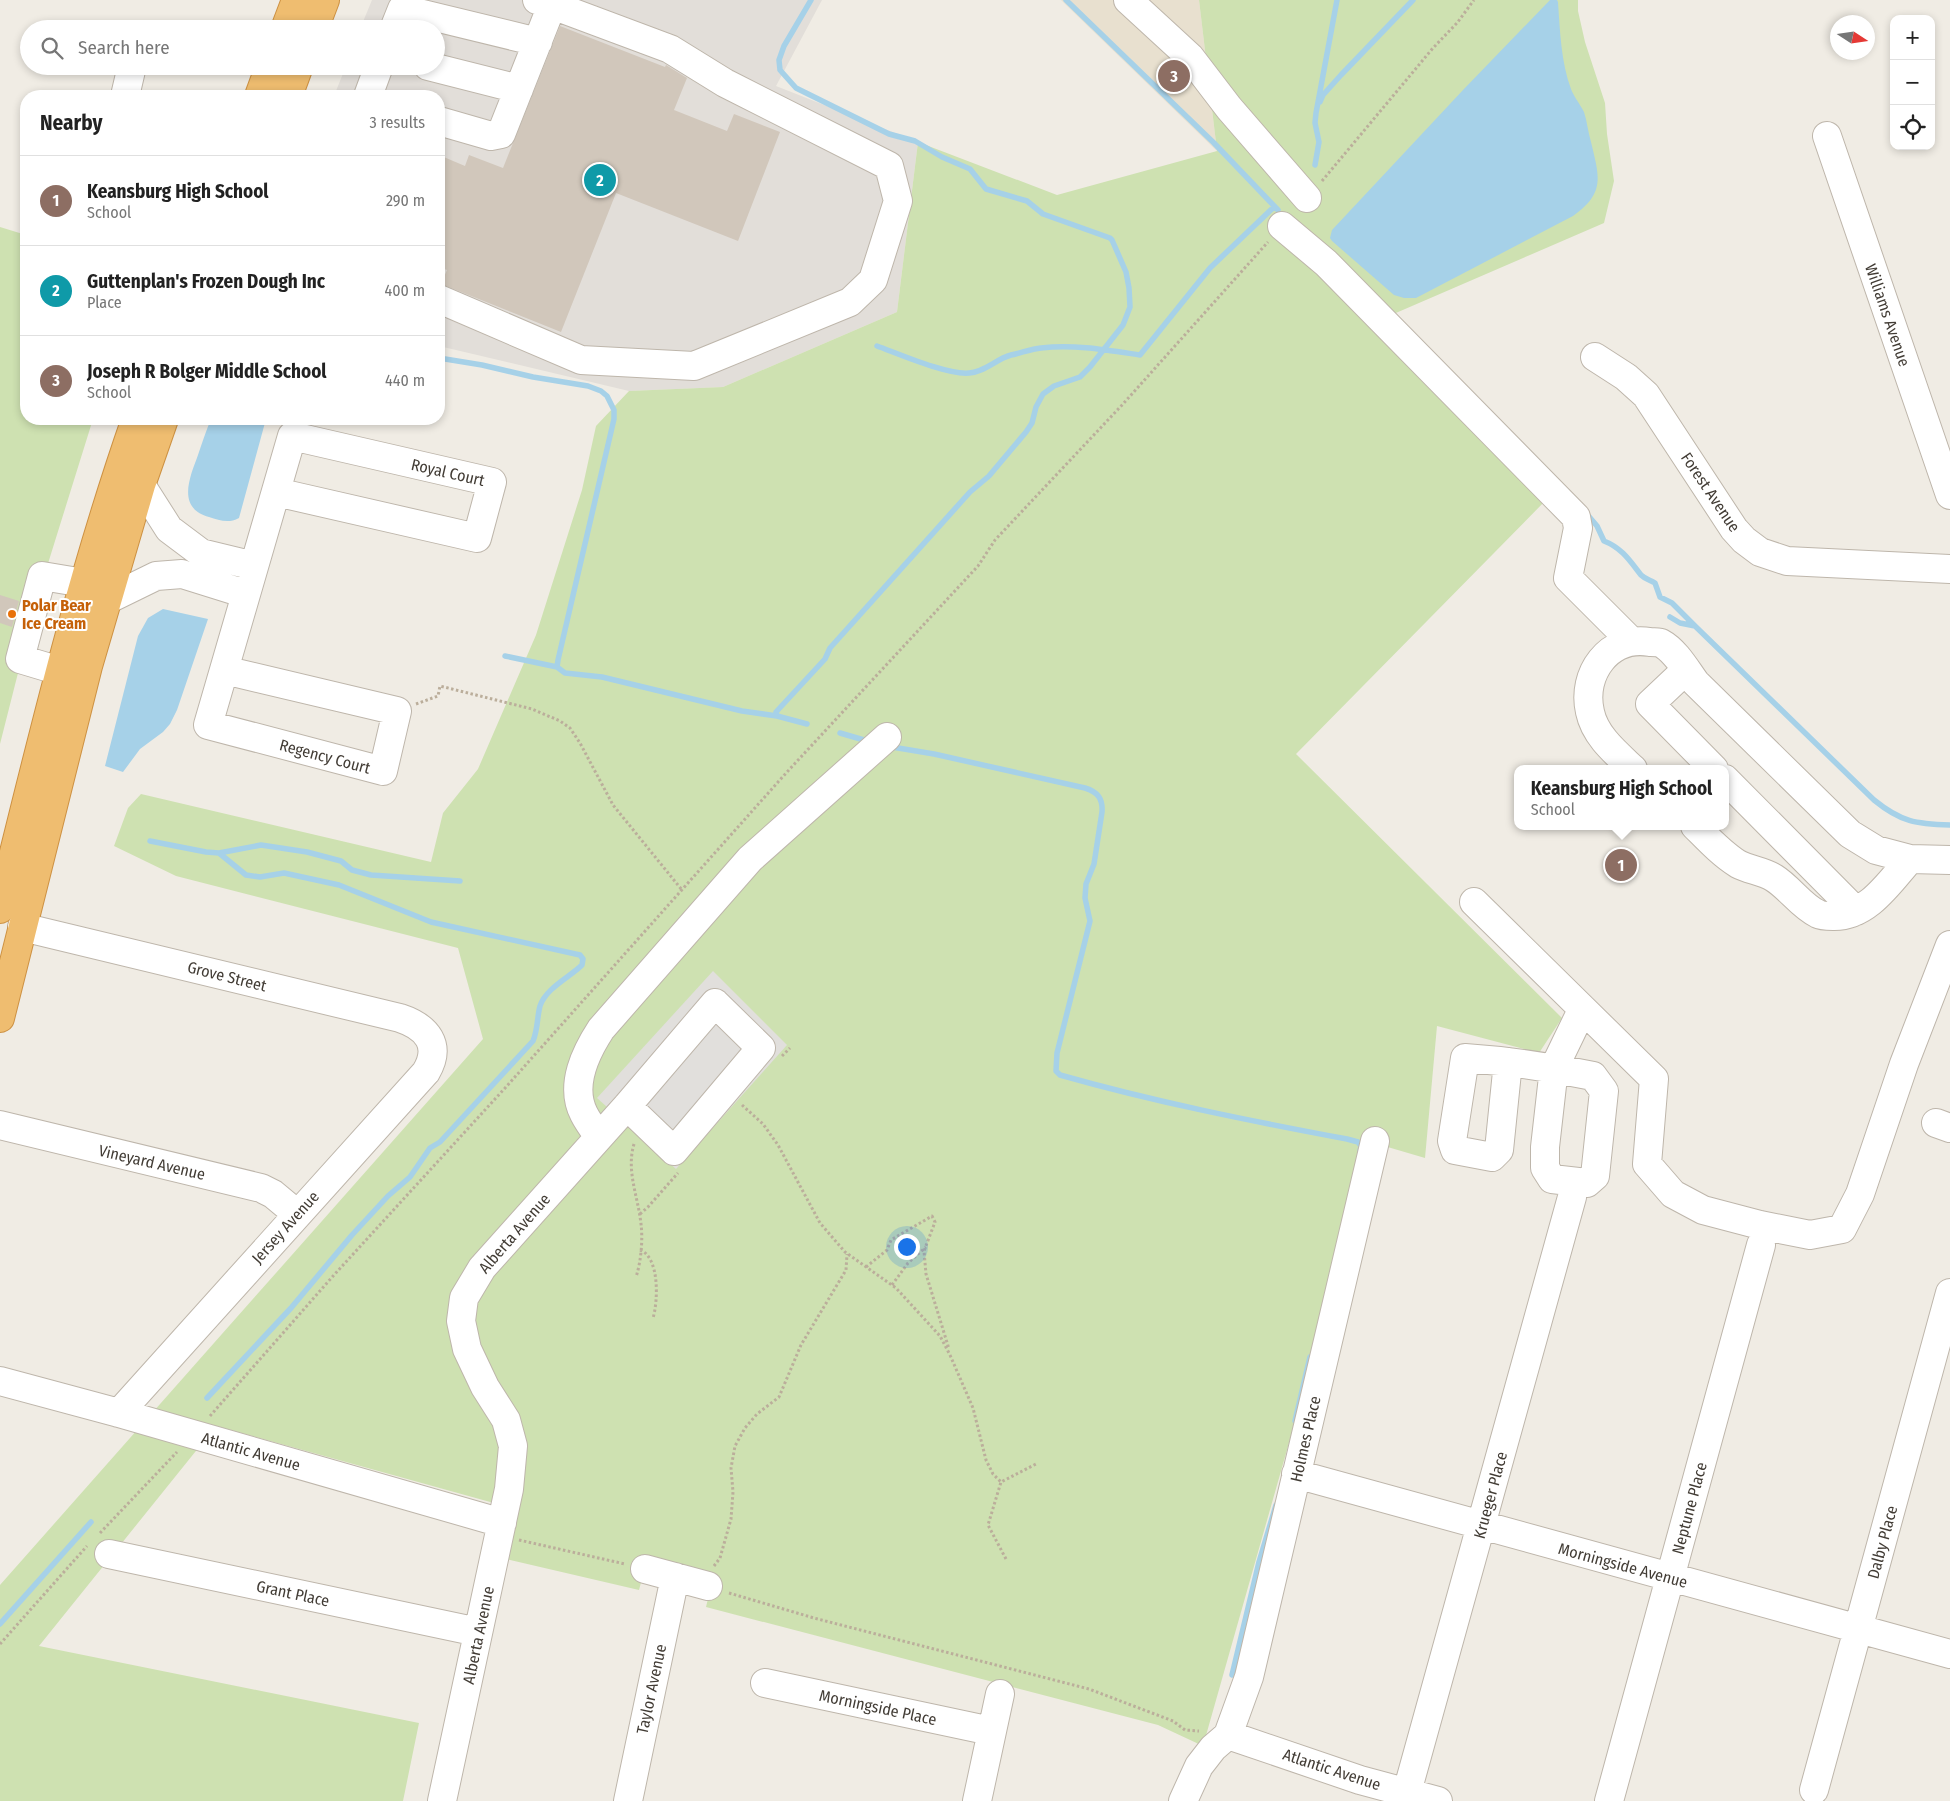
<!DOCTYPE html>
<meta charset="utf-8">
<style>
body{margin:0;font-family:"Fira Sans Condensed",sans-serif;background:#f6f6f6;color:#222}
.controls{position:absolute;right:15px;top:15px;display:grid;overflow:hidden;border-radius:10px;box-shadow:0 2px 8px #0003}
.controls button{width:45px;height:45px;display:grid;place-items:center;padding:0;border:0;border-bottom:1px solid #e0e0e0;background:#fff;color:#222;font:25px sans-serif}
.compass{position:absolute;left:1830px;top:15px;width:45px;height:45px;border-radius:50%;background:#fff;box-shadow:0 2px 8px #0003;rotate:102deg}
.you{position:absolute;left:906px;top:1246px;width:18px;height:18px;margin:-12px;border:4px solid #fff;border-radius:50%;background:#1a73e8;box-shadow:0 0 0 8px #1a73e833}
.badge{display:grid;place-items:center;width:32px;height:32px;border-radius:50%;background:#d93025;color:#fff;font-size:16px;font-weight:700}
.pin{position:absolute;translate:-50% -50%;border:2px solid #fff;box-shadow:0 1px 5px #0006}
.popup{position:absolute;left:1514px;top:765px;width:215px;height:65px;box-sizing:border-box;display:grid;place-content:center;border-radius:10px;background:#fff;filter:drop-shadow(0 1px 4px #0005);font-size:16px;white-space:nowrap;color:#767676}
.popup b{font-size:19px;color:#222}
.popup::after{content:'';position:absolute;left:50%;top:100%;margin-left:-10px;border:10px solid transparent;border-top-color:#fff}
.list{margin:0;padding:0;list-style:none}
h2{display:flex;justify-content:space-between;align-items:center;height:65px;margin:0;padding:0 20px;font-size:21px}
h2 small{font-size:16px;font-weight:400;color:#767676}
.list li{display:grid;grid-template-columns:32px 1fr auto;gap:15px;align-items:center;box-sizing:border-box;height:90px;padding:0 20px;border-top:1px solid #e0e0e0}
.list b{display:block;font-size:19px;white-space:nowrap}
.list p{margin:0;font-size:16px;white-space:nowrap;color:#767676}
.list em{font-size:16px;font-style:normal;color:#767676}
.icon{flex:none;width:28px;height:28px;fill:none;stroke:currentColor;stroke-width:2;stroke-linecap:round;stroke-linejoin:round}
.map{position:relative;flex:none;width:1950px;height:1801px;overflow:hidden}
.search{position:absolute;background:#fff;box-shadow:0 2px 8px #0003;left:20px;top:20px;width:425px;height:55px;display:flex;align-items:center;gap:12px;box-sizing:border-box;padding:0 18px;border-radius:28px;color:#767676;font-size:19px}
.panel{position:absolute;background:#fff;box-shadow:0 2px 8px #0003;left:20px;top:90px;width:425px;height:335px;border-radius:20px}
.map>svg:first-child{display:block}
.industrial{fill:#e2ded9}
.education{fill:#e8e0cf}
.green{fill:#cee1b1}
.parking{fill:#e1dfdc}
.water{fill:#a6d1e8}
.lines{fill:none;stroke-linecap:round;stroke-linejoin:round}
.stream{stroke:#a6d1e8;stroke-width:5.5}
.building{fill:#d1c7bb}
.minor-casing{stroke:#beb6ab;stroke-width:30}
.highway-casing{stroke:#cd9142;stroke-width:30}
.path{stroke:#bbae9b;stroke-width:3;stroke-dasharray:2.5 2.5;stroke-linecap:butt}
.minor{stroke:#fff;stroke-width:28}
.highway{stroke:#efbd70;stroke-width:28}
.food-dot{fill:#e8710a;stroke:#fff;stroke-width:2}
.labels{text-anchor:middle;stroke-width:4;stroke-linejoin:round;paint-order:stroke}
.street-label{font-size:16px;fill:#423c35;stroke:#fff}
.food-label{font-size:16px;font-weight:bold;fill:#c56008;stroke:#fff;text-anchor:start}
</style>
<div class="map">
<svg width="1950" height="1801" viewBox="0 0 1950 1801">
<rect width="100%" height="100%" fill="#f0ece4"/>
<path class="industrial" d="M372 0H822L776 86 918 142 897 312 723 387 629 391 439 346V96H334L346 66H436V29H360Z"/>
<path class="education" d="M1061 0H1199L1217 151Z"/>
<path class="green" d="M1199 0H1578V11L1585 42 1605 103 1607 134 1614 181 1604 223 1375 322 1550 496 1296 754 1562 1018 1539 1053 1437 1026 1425 1158 1374 1143 1203 1746 1158 1725 706 1607 713 1578 647 1560 639 1590 506 1559 515 1509 216 1426 39 1646 419 1723 403 1801H0V1585L483 1039 458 948 176 876 114 846 128 808 141 794 431 862 443 813 478 769 536 635 582 490 596 426 629 391 723 387 897 312 918 142 1057 195 1217 151Z
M0 227 26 235V419H93L36 602 0 744Z"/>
<path class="parking" d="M713 971 787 1045 676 1169 597 1098Z"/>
<path class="water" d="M1550 0H1557L1558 2C1560 31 1561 62 1571 89 1574 97 1580 104 1584 112 1587 121 1588 132 1591 142 1599 176 1606 193 1573 216L1416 298H1404L1394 295 1332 241 1330 238 1332 230 1463 90Z
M211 419H266L239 518C228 524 219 520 209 517 176 508 190 477 198 455 202 443 206 431 211 419Z
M163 609 208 619 177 710 170 724 163 732 140 749 123 772 105 766 138 636 148 618Z"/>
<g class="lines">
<path class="stream" d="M1066 0 1214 143 1278 210
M1320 102 1323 95 1341 75 1413 0
M1315 165 1319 142 1315 123 1316 113 1337 0
M877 346C899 354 947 375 969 373 985 372 996 359 1011 355 1021 353 1031 349 1041 348 1074 344 1107 350 1140 355L1210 268 1274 207
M439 358 482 365 533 377 588 386 601 391 607 396 614 410V419L558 660 557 667 565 673 602 677 742 711 777 716
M1586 513 1597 526 1604 541C1622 548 1630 561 1641 575 1645 579 1650 580 1655 583L1660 597 1672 603 1695 626
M1670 617 1680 623 1695 626 1874 800C1901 822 1916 824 1950 825
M505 656 557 667
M807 724 777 716 776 712 825 659 830 648 970 492 989 476 1026 432 1032 423 1036 407 1043 394 1054 386 1080 377 1090 367 1123 325 1130 307 1129 288 1126 272 1112 240 1110 238 1043 214 1027 201 986 189 970 169 942 157 915 141 889 134 796 88 780 70 779 60 784 46 811 0
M840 733 864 740
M892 747 934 754 1085 788C1098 792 1103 799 1102 812L1094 864 1086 884 1085 898 1090 921 1057 1053 1056 1071 1060 1075C1155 1102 1251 1121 1347 1139L1358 1142 1361 1146 1360 1151
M150 841 206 852 219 853 246 875 260 877 284 873 339 885 431 922 580 955 583 959 582 965C570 977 546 988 540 1006 537 1017 538 1029 533 1041L440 1142 430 1148 410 1177 388 1196 352 1235 291 1308 207 1398
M219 853 261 845 307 852 341 861 352 870 371 875 460 881
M1295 1421 1310 1357
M0 1624 91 1522
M1232 1675 1259 1562 1276 1505"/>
</g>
<path class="building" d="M560 26 665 67 666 65 687 78 674 110 727 131 734 114 780 132 738 241 616 193 561 332 441 284 447 270 439 267V155L465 166 469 155 503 168Z
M0 595 19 601 12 627 0 623Z"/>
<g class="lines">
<g class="minor-casing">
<path id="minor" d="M1128 0 1190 57 1229 108 1307 198
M394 29 402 9 538 42
M428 66 519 89
M125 96 132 66
M368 96 379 66
M439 121 491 136 501 134 552 5 537 0
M1827 136 1950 495
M1282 226 1326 263 1576 517 1578 528 1568 578 1631 641
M439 299 581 360 694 366 850 302 873 280 898 201 889 166 725 83 670 49 552 5
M1595 357 1626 377 1646 395 1734 529 1744 540 1760 552 1787 561 1950 569
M141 485 169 529 201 553 254 566
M109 599 156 576 182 574 246 594
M224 670 397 711 383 771 208 725 292 436 492 482 477 538 276 492
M1686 670 1650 704 1714 769
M60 671 20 659 42 576 84 583
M1633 769C1616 753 1595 736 1590 712 1581 674 1609 635 1650 642 1653 642 1658 642 1661 643 1676 651 1687 671 1696 683L1850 834 1876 850 1910 859 1950 860
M1725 779 1856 911
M1695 826C1709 840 1722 854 1738 864 1749 870 1763 871 1774 878 1790 888 1801 906 1818 914 1822 916 1828 916 1833 916 1867 917 1889 883 1910 859
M1474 902 1654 1079 1647 1164 1673 1194 1703 1210 1760 1225 1810 1235 1842 1229 1860 1194 1904 1064 1950 945
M22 927 400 1018C427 1027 442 1045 426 1072L119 1413
M1508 1062 1499 1150 1492 1157 1455 1150 1452 1141 1465 1058C1508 1061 1551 1067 1593 1076L1604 1091 1595 1176 1587 1183 1552 1179 1545 1168V1147L1554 1068 1582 1010
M1936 1123 1950 1128
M0 1125 261 1188 273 1194 297 1214
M599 1137C594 1130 588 1122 584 1114 569 1085 586 1052 601 1029L750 859 887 737
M0 1381 119 1413 502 1523
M1296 1474 1950 1654
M109 1554 478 1632
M645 1569 708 1586
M765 1683 991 1731
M1228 1735 1360 1780 1438 1801
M1814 1790 1950 1293
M1407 1792 1572 1197
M442 1801 509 1489 513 1446 506 1420 485 1387 467 1349 461 1321 464 1298 482 1268 627 1106 715 1003 761 1048 674 1151 627 1106
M628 1801 675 1577
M977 1801 1000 1694
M1183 1801 1199 1766 1213 1748 1228 1735 1249 1677 1375 1141
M1609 1801 1761 1245"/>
</g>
<g class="highway-casing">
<path id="highway" d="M285 29 296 0
M314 29 325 0
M259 96 270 66
M288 96 299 66
M0 909C41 744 80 579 136 419
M0 1018 88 666 141 485 164 419"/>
</g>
<path class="path" d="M1322 181 1433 48 1457 23 1474 0
M416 704 438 696 440 686 532 709 560 721 570 728 580 743 613 805 682 890
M782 1056 790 1048
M742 1105 763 1124 778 1145 820 1223 845 1252 896 1288 940 1336 950 1355 973 1408 986 1460 993 1474 1001 1482
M634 1144C626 1171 638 1196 641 1224 643 1240 641 1262 636 1277
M640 1214 648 1207 678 1173
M640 1250C660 1257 658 1302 653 1318
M866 1267 887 1250 891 1240 932 1216 935 1222 924 1251 926 1274 949 1349
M892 1285 908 1263 926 1247
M210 1416 334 1275 506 1087 787 772 978 566 995 540 1123 404 1268 242
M100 1533 177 1452
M519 1540 625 1564
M1006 1559 988 1525 1001 1482 1036 1464
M714 1566 720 1558 731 1519 733 1492 731 1468 735 1446 745 1428 757 1414 779 1397 801 1345 846 1270 847 1254
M729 1593 814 1618 1089 1689 1173 1721 1185 1730 1199 1731
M0 1644 87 1546"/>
<use href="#minor" class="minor"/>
<use href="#highway" class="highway"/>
</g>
<circle class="food-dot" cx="12" cy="614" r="5"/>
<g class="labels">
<g class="street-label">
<text transform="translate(1888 315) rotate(71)" y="6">Williams Avenue</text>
<text transform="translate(448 472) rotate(13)" y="6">Royal Court</text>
<text transform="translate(1711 492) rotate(56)" y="6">Forest Avenue</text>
<text transform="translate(325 756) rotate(15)" y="6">Regency Court</text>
<text transform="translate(227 976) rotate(14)" y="6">Grove Street</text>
<text transform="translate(152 1162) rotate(13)" y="6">Vineyard Avenue</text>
<text transform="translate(285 1227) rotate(-48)" y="6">Jersey Avenue</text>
<text transform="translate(514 1233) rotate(-49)" y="6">Alberta Avenue</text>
<text transform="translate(1305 1439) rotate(-77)" y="6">Holmes Place</text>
<text transform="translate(251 1451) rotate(16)" y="6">Atlantic Avenue</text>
<text transform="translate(1490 1495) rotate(-75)" y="6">Krueger Place</text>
<text transform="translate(1689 1508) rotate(-75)" y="6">Neptune Place</text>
<text transform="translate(1882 1542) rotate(-75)" y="6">Dalby Place</text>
<text transform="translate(1623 1565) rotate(15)" y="6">Morningside Avenue</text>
<text transform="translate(293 1593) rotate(12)" y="6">Grant Place</text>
<text transform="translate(478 1635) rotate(-78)" y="6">Alberta Avenue</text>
<text transform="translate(651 1689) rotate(-78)" y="6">Taylor Avenue</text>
<text transform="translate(878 1707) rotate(12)" y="6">Morningside Place</text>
<text transform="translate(1332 1769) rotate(18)" y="6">Atlantic Avenue</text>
</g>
<g class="food-label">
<text x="22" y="611">Polar Bear<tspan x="22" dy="18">Ice Cream</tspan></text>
</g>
</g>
</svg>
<div class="controls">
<button>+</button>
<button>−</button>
<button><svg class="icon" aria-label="locate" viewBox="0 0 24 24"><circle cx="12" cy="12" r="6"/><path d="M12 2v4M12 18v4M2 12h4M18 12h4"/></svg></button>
</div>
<svg class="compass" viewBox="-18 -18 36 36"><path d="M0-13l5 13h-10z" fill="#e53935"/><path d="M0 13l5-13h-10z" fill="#767676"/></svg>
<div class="you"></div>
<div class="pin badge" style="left:1621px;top:865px;background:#8d6e63">1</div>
<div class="popup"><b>Keansburg High School</b>School</div>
<div class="pin badge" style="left:600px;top:180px;background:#0f9aa8">2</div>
<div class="pin badge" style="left:1174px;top:76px;background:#8d6e63">3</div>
<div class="search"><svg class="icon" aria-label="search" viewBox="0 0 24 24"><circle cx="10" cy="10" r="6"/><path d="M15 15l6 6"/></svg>Search here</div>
<section class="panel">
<h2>Nearby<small>3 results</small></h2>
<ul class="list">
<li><span class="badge" style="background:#8d6e63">1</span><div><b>Keansburg High School</b><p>School</p></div><em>290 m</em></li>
<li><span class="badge" style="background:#0f9aa8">2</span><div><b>Guttenplan's Frozen Dough Inc</b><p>Place</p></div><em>400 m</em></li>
<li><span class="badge" style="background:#8d6e63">3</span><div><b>Joseph R Bolger Middle School</b><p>School</p></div><em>440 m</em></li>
</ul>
</section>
</div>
